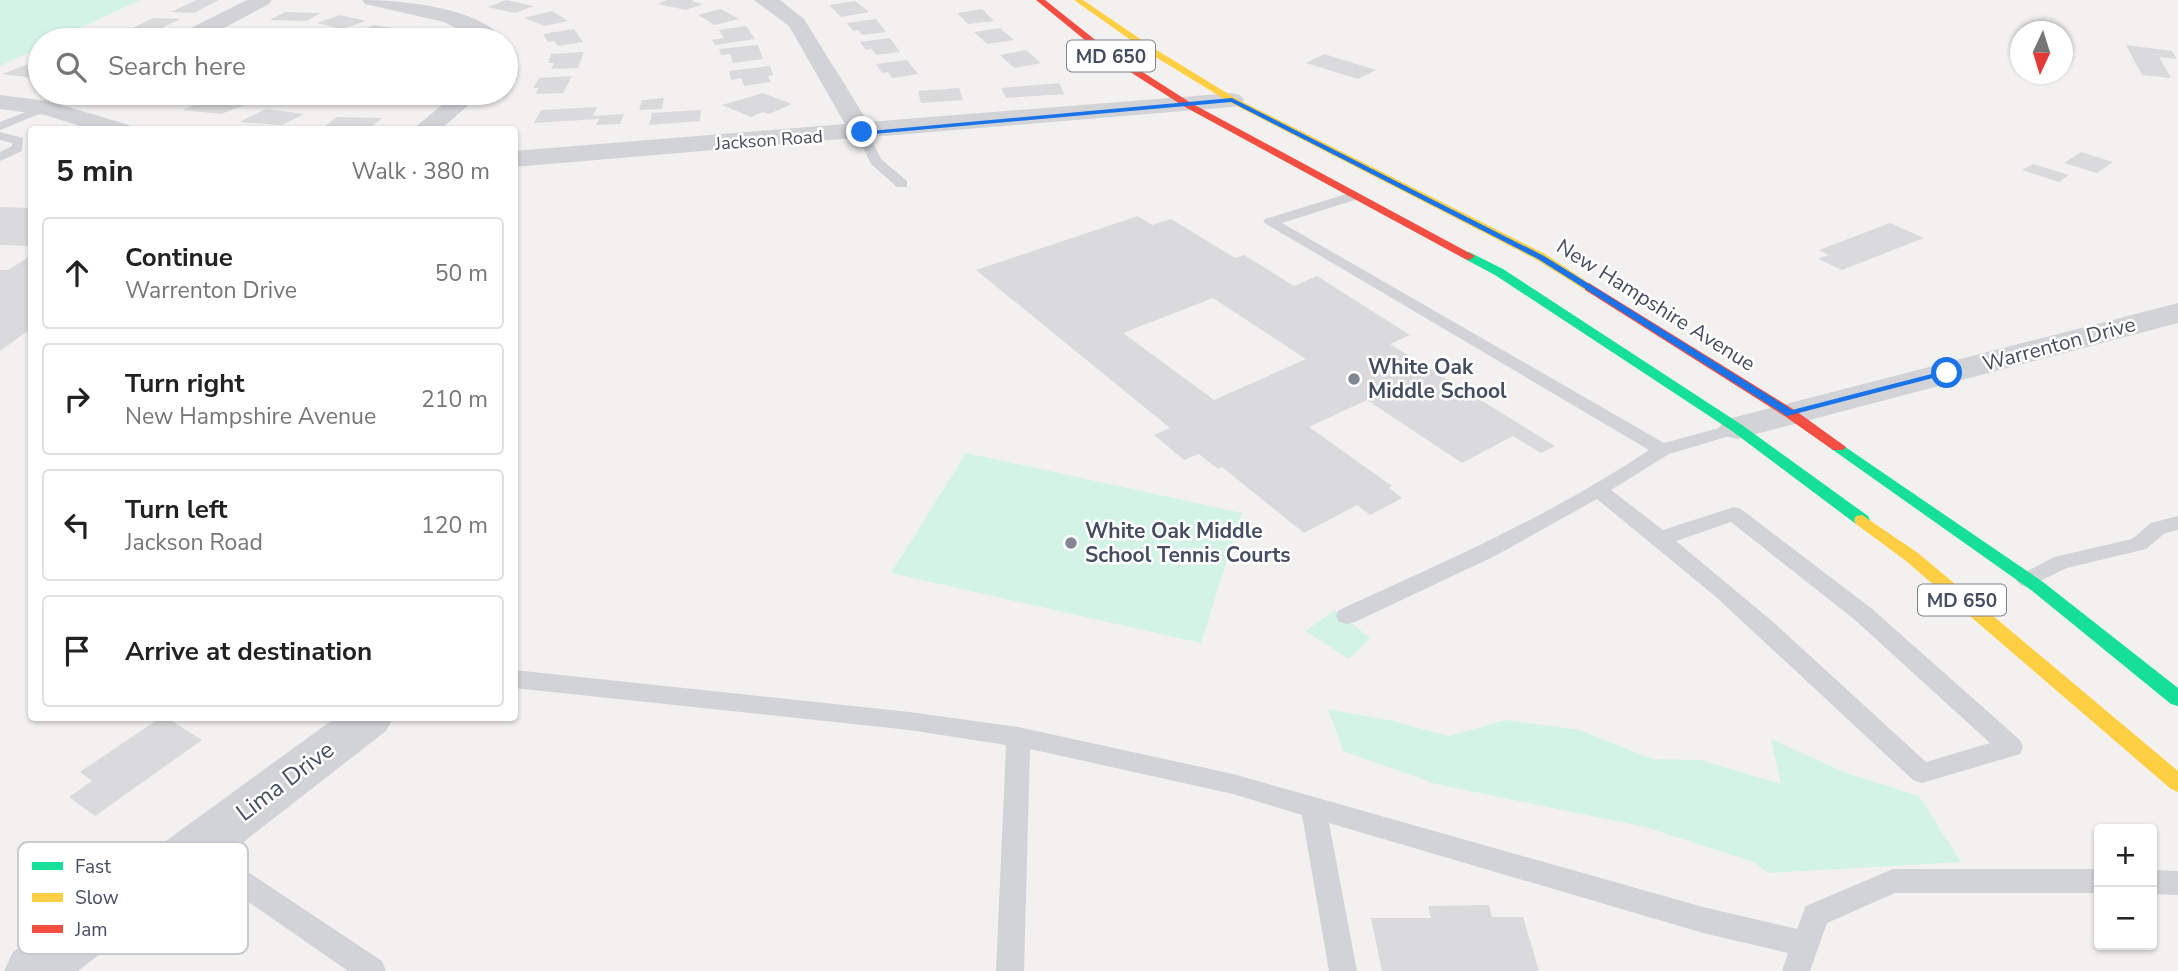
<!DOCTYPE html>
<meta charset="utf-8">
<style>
body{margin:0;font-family:"Nunito Sans",sans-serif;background:#f2f2f2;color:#222}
.controls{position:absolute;right:21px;bottom:21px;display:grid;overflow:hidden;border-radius:7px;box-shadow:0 2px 5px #0004}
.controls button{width:63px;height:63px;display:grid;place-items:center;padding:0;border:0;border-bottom:2px solid #e0e0e0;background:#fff;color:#222;font:35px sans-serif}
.compass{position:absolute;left:2010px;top:21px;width:63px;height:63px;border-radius:50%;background:#fff;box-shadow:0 2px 5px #0004;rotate:184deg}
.stop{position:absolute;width:21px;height:21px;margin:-16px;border:5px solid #1a73e8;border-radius:50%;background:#fff}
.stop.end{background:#1a73e8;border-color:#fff;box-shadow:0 2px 7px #0008}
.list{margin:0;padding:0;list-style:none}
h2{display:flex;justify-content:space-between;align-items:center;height:91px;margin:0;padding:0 28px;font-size:30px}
h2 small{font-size:23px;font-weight:400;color:#767676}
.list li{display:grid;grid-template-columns:46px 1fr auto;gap:21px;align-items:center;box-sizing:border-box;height:112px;margin:0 14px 14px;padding:0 14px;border:2px solid #e0e0e0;border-radius:7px}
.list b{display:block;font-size:26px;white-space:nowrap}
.list p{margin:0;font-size:23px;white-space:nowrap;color:#767676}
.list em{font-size:23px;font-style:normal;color:#767676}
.icon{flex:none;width:38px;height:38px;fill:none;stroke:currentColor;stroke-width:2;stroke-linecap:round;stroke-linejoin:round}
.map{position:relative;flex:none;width:2178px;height:971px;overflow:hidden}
.search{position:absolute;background:#fff;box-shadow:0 2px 5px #0004;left:28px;top:28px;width:490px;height:77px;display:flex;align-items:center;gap:18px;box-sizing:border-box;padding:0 24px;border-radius:38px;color:#767676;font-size:26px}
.panel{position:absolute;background:#fff;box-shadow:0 2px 5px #0004;left:28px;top:126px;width:490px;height:595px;border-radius:7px}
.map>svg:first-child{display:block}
.green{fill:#d3f3e6}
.building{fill:#dadadc;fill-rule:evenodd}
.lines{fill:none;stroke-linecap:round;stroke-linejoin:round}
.lane{fill:#d2d3d6;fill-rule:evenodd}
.street{fill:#d2d3d6;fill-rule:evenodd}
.fast{fill:#16e098;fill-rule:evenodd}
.slow{fill:#ffcf43;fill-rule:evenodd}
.jam{fill:#f24e42;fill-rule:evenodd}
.route{fill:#1a73e8}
.poi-dot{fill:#828692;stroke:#fff;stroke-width:2.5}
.labels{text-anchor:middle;stroke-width:5;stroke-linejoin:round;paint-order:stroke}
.far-street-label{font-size:18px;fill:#454d60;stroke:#fff}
.shield{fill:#fff;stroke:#7d8290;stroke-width:2}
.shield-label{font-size:19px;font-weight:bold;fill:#454d60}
.street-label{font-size:21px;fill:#454d60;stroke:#fff}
.poi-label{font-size:21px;font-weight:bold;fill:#454d60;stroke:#fff;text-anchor:start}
.near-street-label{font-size:24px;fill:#454d60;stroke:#fff}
.key{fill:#fff;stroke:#c7cacf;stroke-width:2}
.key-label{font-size:19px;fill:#454d60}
</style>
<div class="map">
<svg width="2178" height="971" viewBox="0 0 2178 971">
<rect width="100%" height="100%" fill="#f2f1f0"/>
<path class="green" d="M0 0H140L54 40H40V47L0 66Z
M966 453 1242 513 1201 643 891 573Z
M1335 610 1370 638 1349 659 1305 631Z
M1328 709 1388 720 1449 736 1506 720 1580 730 1652 759 1701 760 1781 784 1771 739 1846 773 1919 796 1961 862 1768 873 1754 862 1645 827 1436 784 1343 751Z"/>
<path class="building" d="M196 0H219L194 13 171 12Z
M506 0 534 6 515 13 488 7Z
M667 0H694L691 1 703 4 686 10 658 4Z
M855 1 869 12 841 17 829 5Z
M721 9 739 19 715 25 698 15Z
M982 9 994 21 968 24 957 13Z
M552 11 568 21 545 26 524 18Z
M285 12 321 13 306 21 270 20Z
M340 15 366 21 342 29 317 23Z
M153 18 180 19 152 33 125 32Z
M876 19 886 32 862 35 858 30 853 31 847 23Z
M374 25 393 28 386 31 398 33 383 39 353 33Z
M746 26 755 39 715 45 712 40 724 38 719 30Z
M1000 28 1014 40 987 44 974 32Z
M574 29 583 42 558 46 554 41 548 42 543 34Z
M890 38 900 52 876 55 872 49 866 50 860 42Z
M758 45 763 59 733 63 730 54 721 55 719 49Z
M2126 45 2172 51 2177 59 2159 57 2171 78 2142 75Z
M1026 50 1041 63 1014 68 1000 55Z
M584 52 578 68 551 69 554 63H548L551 54Z
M1324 54 1376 70 1358 79 1306 63Z
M907 60 918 74 892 78 888 72 882 73 876 64Z
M26 65 40 66V79L2 74Z
M770 66 773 75 768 76 771 82 744 86 741 78 731 80 729 71Z
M572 76 563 93 535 94 539 88H533L539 78Z
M1059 83 1064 94 1006 98 1001 88Z
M959 88 963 100 921 103 918 91Z
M142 93H191L168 101 156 98 149 101 133 96Z
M384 93H412L402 100 375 99Z
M763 93 792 104 769 114 763 112 751 117 722 105Z
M213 97 245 105 221 114 182 110Z
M664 98 662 109 639 110 642 100Z
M597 107 593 116 624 114 620 124 596 125 599 119 534 123 541 110Z
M266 109 304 114 282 125 239 122Z
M701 110 700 121 649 125 652 113Z
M337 117 382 118 368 130H320Z
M2081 152 2113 162 2097 173 2064 163Z
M2033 164 2069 175 2059 182 2022 170Z
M0 207 32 208V246L0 245Z
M1138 216 1152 225 1171 219 1235 258 1244 255 1294 286 1317 276 1410 335 1390 344 1555 446 1541 453 1513 436 1462 463 1367 400 1309 427 1392 486 1389 488 1402 498 1370 515 1357 505 1304 533 1222 467 1218 469 1199 454 1184 460 1154 435 1170 428 976 270ZM1213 298 1306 359 1214 400 1123 333Z
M1890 223 1924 238 1842 270 1818 259 1829 255 1819 250Z
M32 255V328L0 351V270H8Z
M160 718H167L202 740 95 816 69 797 92 781 80 772Z
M1489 905 1492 917H1523L1539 971H1382L1371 918H1431L1428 906Z"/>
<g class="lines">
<path class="lane" d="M44 105 54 108 0 130V122Z
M862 129 868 133 881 159 907 181V187H897L871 164 856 133Z
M0 132 23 138 22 151 0 161V152L12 146V143L0 140Z
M1353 192 1358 193V199L1282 223 1664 443 1737 423 1743 424 1746 428 1743 432 1669 454 1611 490 1663 530 1734 507 1741 509 1871 608 2020 740 2023 747 2020 754 1922 783 1913 780 1716 597 1597 499 1495 556 1355 622 1347 624 1339 622 1336 616 1339 610C1445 562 1552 515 1649 450L1263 222 1265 219ZM1731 522 1855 620 1990 743 1926 762 1772 621 1676 541Z
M2178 516V530L2165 533 2146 549 2067 568 2027 587 2020 585 2016 580 2020 575 2054 557 2132 539 2151 523Z
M514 670 909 712 1018 727 1233 774 1703 907 1797 929 1806 906 1893 869H2099V893H1895L1827 923 1810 971H1782L1788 953 1703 933 1329 823 1357 971H1329L1302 815 1233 794 1030 749 1024 971H996L1006 745 909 730 514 688Z
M194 838 203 842 382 961 386 971H348L185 858 181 850 185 842Z
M2152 870 2178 871V895L2152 894Z"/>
<path class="street" d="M247 0H272L269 4 201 40H174L177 35Z
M362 0C399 0 480 7 504 40H479L444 22 365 4Z
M754 0H780L804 19 868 122 1232 93 1240 95 1244 100 1240 105 1232 107 872 137 862 140 854 138 514 167V151L845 124 789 26Z
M456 93H482L440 130H412Z
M0 95 48 101 129 125 132 130H93L45 115 0 109Z
M2178 303V323L1737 439 1724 436 1719 428 1724 420Z
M335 718H393L386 731 78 971H4L13 952Z"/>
<path class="fast" d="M1469 252 1503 269 1742 425 1868 516 1870 520 1868 524H1856L1732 431 1495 275 1465 259V253Z
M1838 442 2043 582 2178 688V706L2171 704 2031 590 1833 450 1830 447 1833 444Z"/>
<path class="slow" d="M1074 0H1083L1155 49 1235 98 1545 254 1595 287 1589 291 1585 290 1537 260 1229 102 1149 53Z
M1862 515 1918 553 2178 771V792L2171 789 1906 561 1856 524 1854 520 1856 516Z"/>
<path class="jam" d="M1036 0H1045L1108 50 1191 103 1475 256 1469 260 1465 259 1185 107 1102 54Z
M1589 283 1796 411 1846 447 1843 450H1833L1786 417 1585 290V284Z"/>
</g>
<path class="route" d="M1232 98 1544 256 1792 410 1947 370 1952 373 1787 416 1538 259 1231 102 862 135 859 132Z"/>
<g class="poi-dot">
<circle cx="1354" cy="379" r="7"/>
<circle cx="1071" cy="543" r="7"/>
</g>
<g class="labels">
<g class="far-street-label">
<text transform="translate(769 140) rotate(-4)" y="6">Jackson Road</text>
</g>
<g class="shield">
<rect x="1067" y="40.5" width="88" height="31" rx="5"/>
<rect x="1918" y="584.5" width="88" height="31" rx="5"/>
</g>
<g class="shield-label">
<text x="1111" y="63">MD 650</text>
<text x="1962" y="607">MD 650</text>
</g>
<g class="street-label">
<text transform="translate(1656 305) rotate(32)" y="7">New Hampshire Avenue</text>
<text transform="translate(2059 344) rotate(-15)" y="7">Warrenton Drive</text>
</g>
<g class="poi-label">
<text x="1368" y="374">White Oak<tspan x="1368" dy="24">Middle School</tspan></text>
<text x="1085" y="538">White Oak Middle<tspan x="1085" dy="24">School Tennis Courts</tspan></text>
</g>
<g class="near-street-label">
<text transform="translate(285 781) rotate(-37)" y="8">Lima Drive</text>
</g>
</g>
<rect x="18" y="842" width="230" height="112" rx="10" class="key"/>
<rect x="32" y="862" width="31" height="8" fill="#16e098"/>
<rect x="32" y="893" width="31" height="9" fill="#ffcf43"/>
<rect x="32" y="925" width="31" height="8" fill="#f24e42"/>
<g class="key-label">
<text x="75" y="873">Fast</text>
<text x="75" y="904">Slow</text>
<text x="75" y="936">Jam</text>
</g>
</svg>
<div class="controls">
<button>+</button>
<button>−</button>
</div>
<svg class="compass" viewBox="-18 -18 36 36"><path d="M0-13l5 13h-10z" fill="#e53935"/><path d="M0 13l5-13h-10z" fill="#767676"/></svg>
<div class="stop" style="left:1947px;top:373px"></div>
<div class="stop end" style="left:862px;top:132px"></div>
<div class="search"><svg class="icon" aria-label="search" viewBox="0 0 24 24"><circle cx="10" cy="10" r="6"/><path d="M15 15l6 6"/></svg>Search here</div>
<section class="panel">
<h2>5 min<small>Walk · 380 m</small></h2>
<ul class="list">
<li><svg class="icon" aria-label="ahead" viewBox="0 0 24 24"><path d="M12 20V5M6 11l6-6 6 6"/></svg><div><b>Continue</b><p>Warrenton Drive</p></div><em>50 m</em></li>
<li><svg class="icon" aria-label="right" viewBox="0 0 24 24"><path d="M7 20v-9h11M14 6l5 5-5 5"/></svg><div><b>Turn right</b><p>New Hampshire Avenue</p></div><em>210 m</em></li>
<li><svg class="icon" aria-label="left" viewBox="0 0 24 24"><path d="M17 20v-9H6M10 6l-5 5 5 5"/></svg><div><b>Turn left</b><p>Jackson Road</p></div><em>120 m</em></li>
<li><svg class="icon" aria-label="arrive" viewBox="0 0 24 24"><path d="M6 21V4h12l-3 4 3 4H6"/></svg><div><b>Arrive at destination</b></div></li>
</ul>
</section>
</div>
